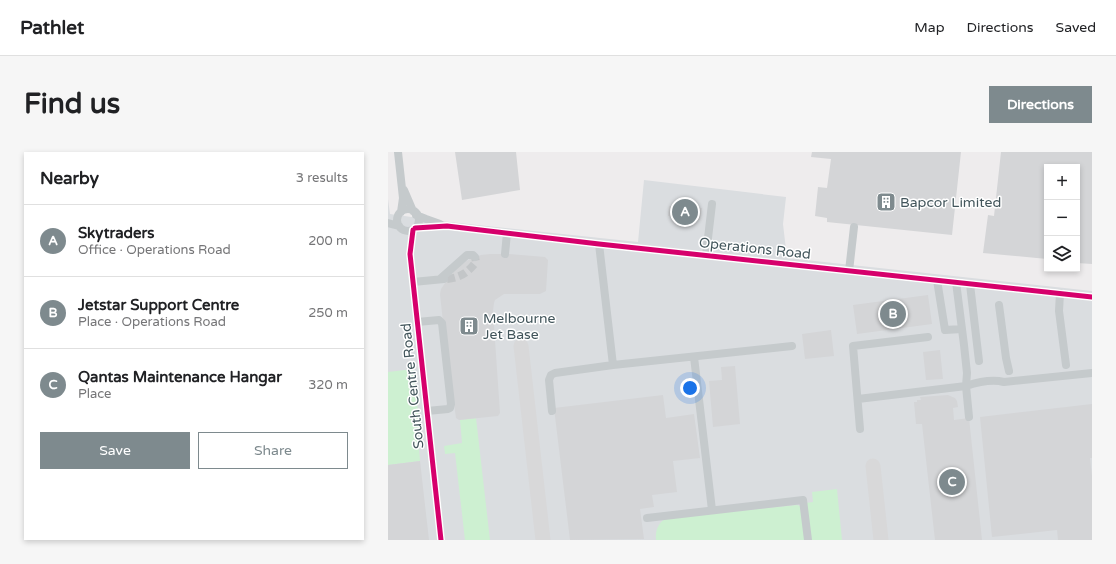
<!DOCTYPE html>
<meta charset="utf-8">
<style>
body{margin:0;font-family:"Varela Round",sans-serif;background:#f6f6f6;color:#202124}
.controls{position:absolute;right:12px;top:12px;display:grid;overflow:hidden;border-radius:0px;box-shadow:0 2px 6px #0003}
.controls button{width:36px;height:36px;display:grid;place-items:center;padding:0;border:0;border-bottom:1px solid #e0e0e0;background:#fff;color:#202124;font:20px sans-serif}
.you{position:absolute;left:302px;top:236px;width:14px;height:14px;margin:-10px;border:3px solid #fff;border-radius:50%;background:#1a73e8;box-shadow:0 0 0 6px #1a73e833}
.badge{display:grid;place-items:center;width:26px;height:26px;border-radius:50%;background:#7e8a8e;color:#fff;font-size:13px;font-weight:700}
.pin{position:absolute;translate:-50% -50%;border:2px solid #fff;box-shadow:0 1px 4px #0006}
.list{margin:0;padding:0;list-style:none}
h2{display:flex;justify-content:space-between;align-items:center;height:52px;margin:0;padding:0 16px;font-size:17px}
h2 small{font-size:13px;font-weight:400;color:#757577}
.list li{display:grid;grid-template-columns:26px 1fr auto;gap:12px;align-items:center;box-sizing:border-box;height:72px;padding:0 16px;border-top:1px solid #e0e0e0}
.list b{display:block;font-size:15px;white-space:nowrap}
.list p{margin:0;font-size:13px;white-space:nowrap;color:#757577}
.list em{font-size:13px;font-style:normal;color:#757577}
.actions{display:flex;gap:8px;padding:12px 16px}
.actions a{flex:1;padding:9px 0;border:1px solid #7e8a8e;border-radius:0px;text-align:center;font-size:14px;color:#7e8a8e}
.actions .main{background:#7e8a8e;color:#fff}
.icon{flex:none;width:22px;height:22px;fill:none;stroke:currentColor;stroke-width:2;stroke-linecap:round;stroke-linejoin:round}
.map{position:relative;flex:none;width:704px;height:388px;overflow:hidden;border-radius:0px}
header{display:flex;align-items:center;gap:24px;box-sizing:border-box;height:56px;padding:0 20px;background:#fff;border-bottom:1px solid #e0e0e0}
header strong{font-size:19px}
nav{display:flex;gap:22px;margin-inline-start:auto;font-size:14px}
.intro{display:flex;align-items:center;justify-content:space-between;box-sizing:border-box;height:96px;padding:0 24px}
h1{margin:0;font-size:28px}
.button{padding:10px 18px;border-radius:0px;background:#7e8a8e;color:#fff;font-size:14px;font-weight:700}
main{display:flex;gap:24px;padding:0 24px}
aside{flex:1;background:#fff;border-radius:0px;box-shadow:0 2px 6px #0003}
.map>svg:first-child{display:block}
.airport{fill:#dadde0}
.green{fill:#cdf0d1}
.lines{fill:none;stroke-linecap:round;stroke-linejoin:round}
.taxiway{stroke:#d8d8d9;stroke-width:15}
.building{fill:#d4d5d7}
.minor-tunnel{stroke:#c3c6c8;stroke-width:8;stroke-dasharray:8 4;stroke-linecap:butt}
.minor{stroke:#c5cacc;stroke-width:8}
.cycleway-casing{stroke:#fff;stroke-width:8}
.cycleway{stroke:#d6006c;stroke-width:5}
.labels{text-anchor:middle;stroke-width:3;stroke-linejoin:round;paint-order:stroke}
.poi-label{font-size:14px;fill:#42555b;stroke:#fff;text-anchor:start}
.street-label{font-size:14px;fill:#42555b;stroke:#fff}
</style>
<header>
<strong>Pathlet</strong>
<nav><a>Map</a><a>Directions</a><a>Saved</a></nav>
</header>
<div class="intro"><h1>Find us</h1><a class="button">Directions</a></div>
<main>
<aside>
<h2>Nearby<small>3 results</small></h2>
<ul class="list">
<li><span class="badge">A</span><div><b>Skytraders</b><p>Office · Operations Road</p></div><em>200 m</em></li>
<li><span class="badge">B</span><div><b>Jetstar Support Centre</b><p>Place · Operations Road</p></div><em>250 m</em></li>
<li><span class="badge">C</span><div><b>Qantas Maintenance Hangar</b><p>Place</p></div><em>320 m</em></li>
</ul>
<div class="actions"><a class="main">Save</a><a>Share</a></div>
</aside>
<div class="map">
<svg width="704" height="388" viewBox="0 0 704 388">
<rect width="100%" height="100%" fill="#eeeced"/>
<path class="airport" d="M256 28 398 45 395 72 399 106 704 139V388H0V47L2 62 52 69 250 90Z"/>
<path class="green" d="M25 217 32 276 30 284 32 309 0 313V220Z
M88 266 102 388H77L67 301 57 302 56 294 74 291 72 268Z
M449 337 454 388H423L418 351 425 350 424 340Z
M409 353 412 354 417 388H268C267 379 270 371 278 366Z"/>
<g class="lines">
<path class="taxiway" d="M133 194 155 388
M485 314 493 388"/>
</g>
<path class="building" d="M67 0H128L132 38 74 48Z
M424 0H573L564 83 439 70V66L427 64 430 35 439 36 443 7 423 5Z
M613 0H704V112L689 111V15H659V107L595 101 600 63 606 64Z
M281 54 307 56V55L314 56 312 68 280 64Z
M102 102H121L157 105 160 108 158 139 152 142H116L107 148 106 151 105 159 112 261 110 264 71 268 68 266 57 189 52 142 53 137 59 128 66 118 77 110 82 107 93 103Z
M540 143 544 172 469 182 465 153Z
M443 178 446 204 417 207 414 182Z
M552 198 555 227 538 228 535 200Z
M347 214 352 272 325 275 321 229 334 228 333 215Z
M275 243 278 266 306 262 312 306 285 309 289 340 264 343 266 355 252 357 256 387 182 388 166 256Z
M560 243 567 246 569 249 570 255 565 256 566 268 581 266 594 388H547L534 272H528L526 250H529V248H533L532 245Z
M704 252V306H702L704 324V388H670L669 378 604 385 592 265Z
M32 309 41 388H0V313Z"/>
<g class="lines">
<path class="minor-tunnel" d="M59 127C74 125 79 121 88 110L87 105"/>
<path class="minor" d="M10 0 15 46 13 60
M16 38 25 59
M9 68a11 11 0 1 1 22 0a11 11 0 1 1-22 0Z
M28 63 38 67 52 72
M0 71 11 74
M27 76 59 74 211 92 704 145
M25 78 22 102 53 388
M211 92 225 213
M117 102 119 81
M318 103 324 52
M461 119 466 75
M52 127 79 103H85L87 105
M549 128 557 178 574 177
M25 130 56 127
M568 130 576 193 579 221 578 234 581 265
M582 132 583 141 591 209
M672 141 671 159 678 213
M611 153 618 206 621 219
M29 170 51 168 54 171 63 252 62 256 60 257 39 259
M306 205 324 358
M470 247 578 234C590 230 604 227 616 230L704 221
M164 259 161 228 163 223 167 221 225 213 404 194
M472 277 465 194 540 185
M259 366 415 348 420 388"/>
<g class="cycleway-casing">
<path id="cycleway" d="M27 76 59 74 211 92 704 145
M25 78 22 102 53 388"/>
</g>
<use href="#cycleway" class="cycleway"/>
</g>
<defs>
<g id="building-square" transform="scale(1)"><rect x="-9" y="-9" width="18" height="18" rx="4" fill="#7e8a8e" stroke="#fff"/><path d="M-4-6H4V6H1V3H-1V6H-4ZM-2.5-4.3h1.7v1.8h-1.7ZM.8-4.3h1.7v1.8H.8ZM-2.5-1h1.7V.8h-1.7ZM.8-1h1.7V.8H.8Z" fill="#fff"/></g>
</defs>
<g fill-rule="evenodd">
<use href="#building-square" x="498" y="50"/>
<use href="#building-square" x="81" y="174"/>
</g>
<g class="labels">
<g class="poi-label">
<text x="512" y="55">Bapcor Limited</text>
<text x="95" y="171">Melbourne<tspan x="95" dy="16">Jet Base</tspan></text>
</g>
<g class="street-label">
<text transform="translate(367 96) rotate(6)" y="5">Operations Road</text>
<text transform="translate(24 234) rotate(-96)" y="5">South Centre Road</text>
</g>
</g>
</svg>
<div class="controls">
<button>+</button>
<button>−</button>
<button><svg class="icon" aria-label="layers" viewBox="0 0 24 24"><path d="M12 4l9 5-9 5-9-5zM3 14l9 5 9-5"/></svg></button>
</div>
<div class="you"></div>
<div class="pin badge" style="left:297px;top:60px">A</div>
<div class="pin badge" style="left:505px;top:162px">B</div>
<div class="pin badge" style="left:564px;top:330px">C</div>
</div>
</main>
